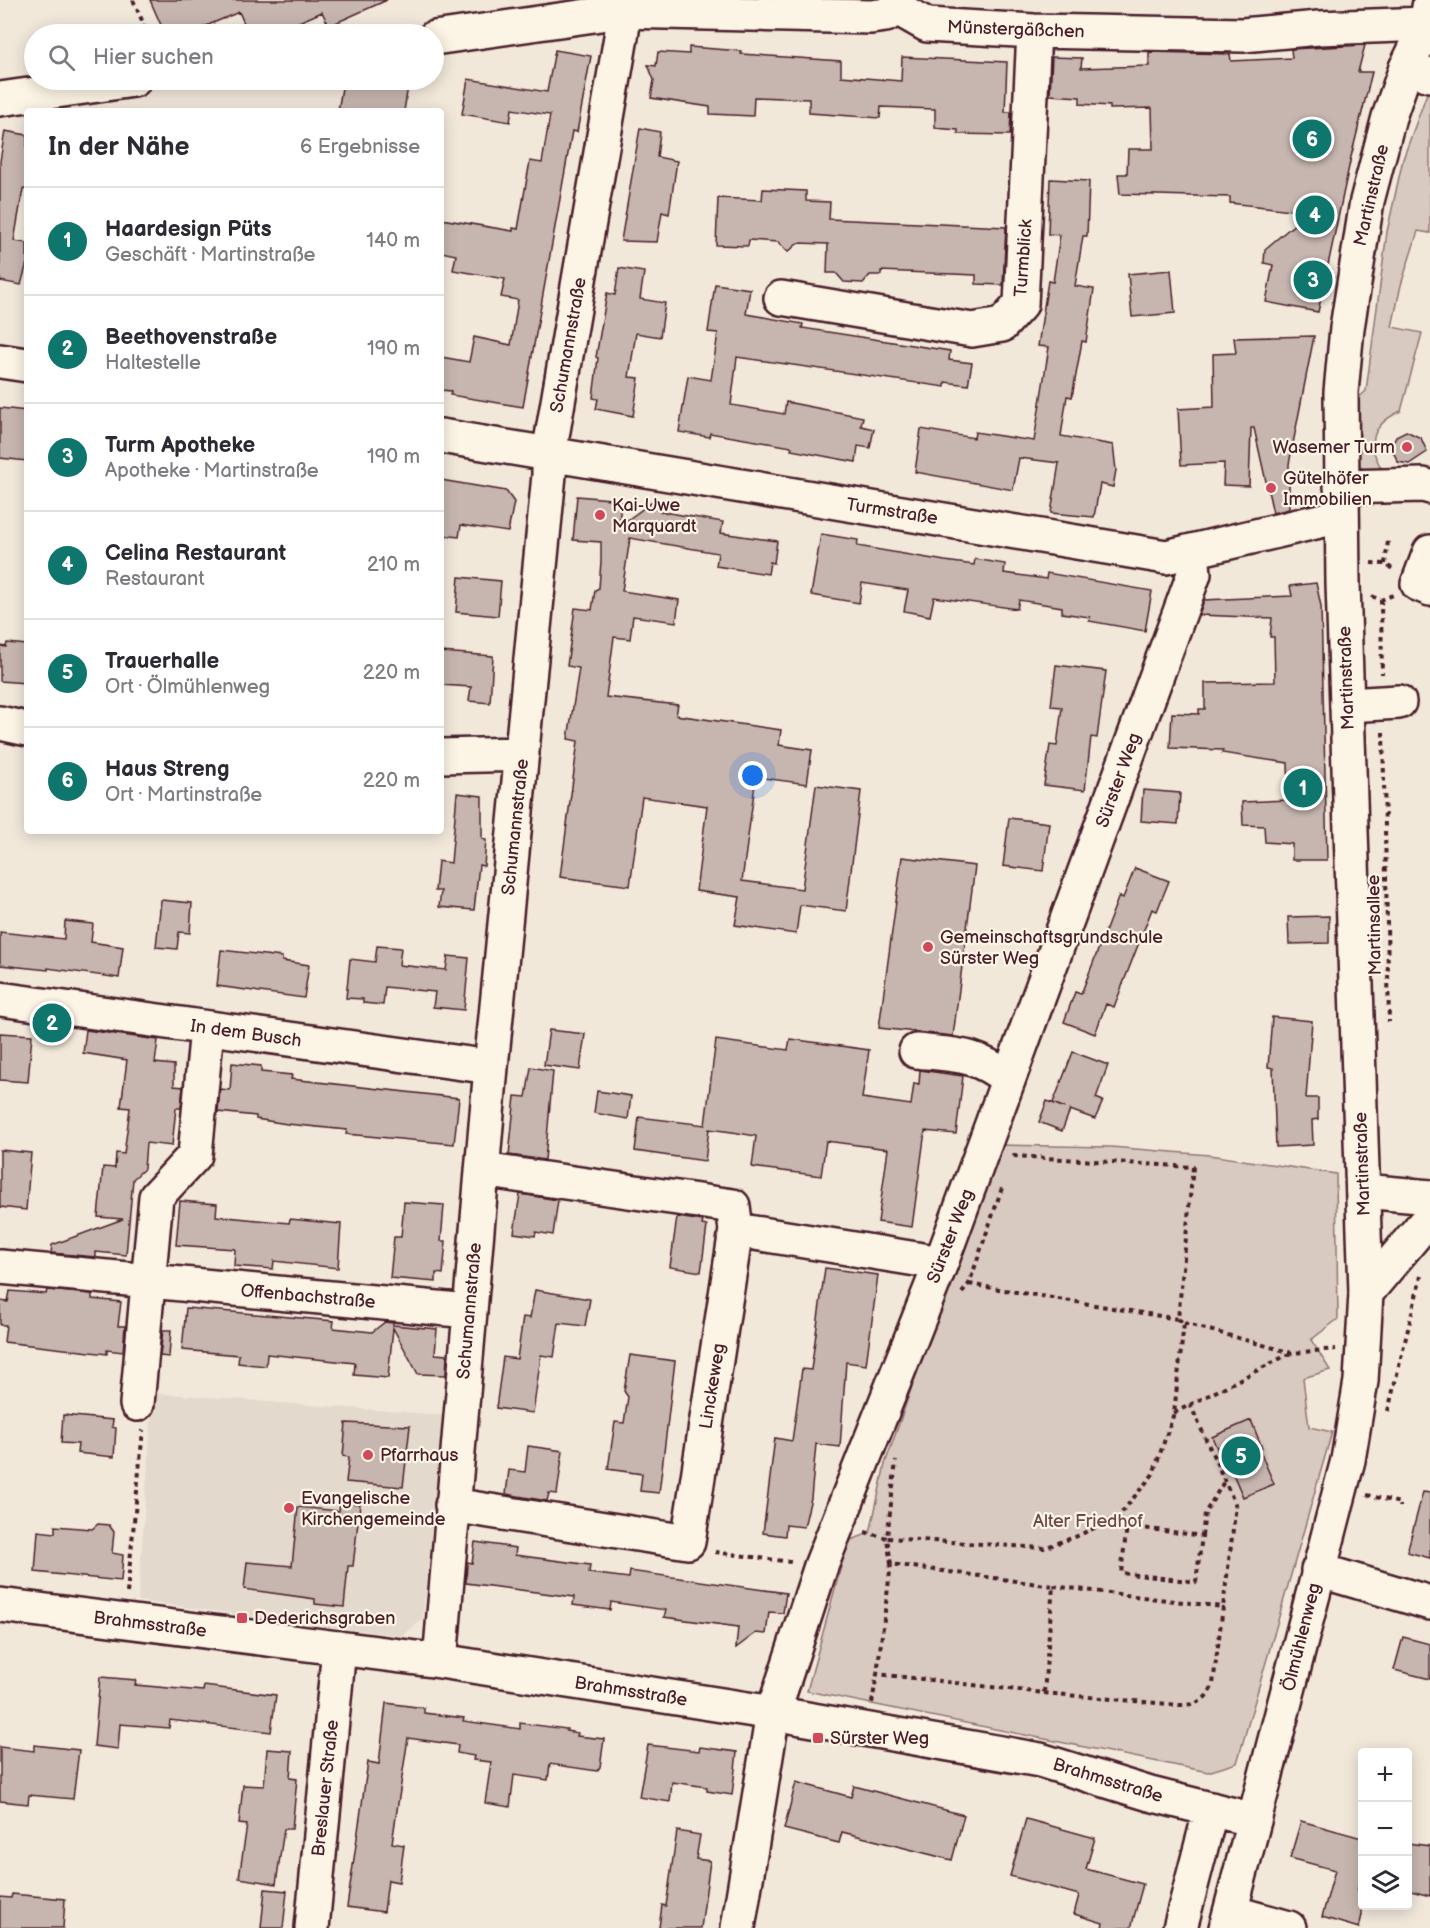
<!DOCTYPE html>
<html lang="de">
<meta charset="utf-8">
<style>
body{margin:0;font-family:"Balsamiq Sans",sans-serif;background:#f2f2f3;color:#2b2b33}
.controls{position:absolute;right:18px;bottom:18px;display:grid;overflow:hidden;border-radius:6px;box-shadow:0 3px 15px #0003}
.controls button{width:54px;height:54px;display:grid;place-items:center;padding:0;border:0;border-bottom:2px solid #e1e1e2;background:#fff;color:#2b2b33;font:30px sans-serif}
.you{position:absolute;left:753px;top:776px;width:21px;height:21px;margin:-15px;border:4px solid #fff;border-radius:50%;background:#1a73e8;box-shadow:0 0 0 9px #1a73e833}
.badge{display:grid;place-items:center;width:39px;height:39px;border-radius:50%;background:#0f766e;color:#fff;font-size:20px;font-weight:700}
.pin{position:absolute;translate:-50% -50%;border:3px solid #fff;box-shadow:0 2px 6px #0006}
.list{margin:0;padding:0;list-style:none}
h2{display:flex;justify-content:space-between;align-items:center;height:78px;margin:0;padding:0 24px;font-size:26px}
h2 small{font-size:20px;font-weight:400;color:#7c7c81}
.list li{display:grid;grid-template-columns:39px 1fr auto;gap:18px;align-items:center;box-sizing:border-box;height:108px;padding:0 24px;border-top:2px solid #e1e1e2}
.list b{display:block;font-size:22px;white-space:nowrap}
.list p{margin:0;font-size:20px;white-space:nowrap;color:#7c7c81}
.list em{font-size:20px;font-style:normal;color:#7c7c81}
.icon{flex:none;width:33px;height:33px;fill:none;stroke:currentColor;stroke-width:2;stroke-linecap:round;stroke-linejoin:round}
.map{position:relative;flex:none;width:1430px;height:1928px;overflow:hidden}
.search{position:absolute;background:#fff;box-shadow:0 3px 15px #0003;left:24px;top:24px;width:420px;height:66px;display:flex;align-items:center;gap:15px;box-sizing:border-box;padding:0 21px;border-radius:33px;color:#7c7c81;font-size:22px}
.panel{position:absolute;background:#fff;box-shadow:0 3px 15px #0003;left:24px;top:108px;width:420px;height:726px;border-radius:6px}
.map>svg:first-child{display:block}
.built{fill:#e4d9cd}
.green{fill:#d8cac0;stroke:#917476;stroke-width:1.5}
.building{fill:#c7b6af;stroke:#4a1f2b;stroke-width:1.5}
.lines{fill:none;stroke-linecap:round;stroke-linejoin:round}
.minor-casing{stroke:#4a1f2b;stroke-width:38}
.major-casing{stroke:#4a1f2b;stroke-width:38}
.path{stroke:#4a1f2b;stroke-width:4;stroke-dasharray:4.5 4.5;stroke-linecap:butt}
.minor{stroke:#fcf5e5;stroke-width:33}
.major{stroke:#fcf5e5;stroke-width:33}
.poi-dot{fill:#d1495b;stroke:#fcf5e5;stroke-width:2}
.labels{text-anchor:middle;stroke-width:4.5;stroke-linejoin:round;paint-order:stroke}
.street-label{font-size:18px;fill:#4a1f2b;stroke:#fcf5e5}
.poi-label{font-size:18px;fill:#4a1f2b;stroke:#fcf5e5;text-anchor:start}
.park-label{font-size:18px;fill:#6e4a50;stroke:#fcf5e5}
</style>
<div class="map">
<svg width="1430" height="1928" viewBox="0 0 1430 1928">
<rect width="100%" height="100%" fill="#f1e8da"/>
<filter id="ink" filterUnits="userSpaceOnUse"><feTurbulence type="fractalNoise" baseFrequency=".0167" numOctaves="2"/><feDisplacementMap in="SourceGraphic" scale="12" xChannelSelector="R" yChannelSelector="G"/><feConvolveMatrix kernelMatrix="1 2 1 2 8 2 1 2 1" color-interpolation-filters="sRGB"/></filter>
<g filter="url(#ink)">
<path class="built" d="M153 1393 443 1415 423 1619 402 1636 138 1601Z"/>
<path class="green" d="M1430 85V233L1418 231 1401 285 1392 327 1422 333 1401 411C1370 425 1365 447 1385 473 1378 473 1368 474 1362 468 1351 459 1355 415 1355 401L1366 391 1387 232 1403 159Z
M996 1145 1111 1147 1209 1155 1336 1174 1338 1319 1311 1340 1330 1370 1303 1378 1309 1427 1332 1432 1237 1763 1208 1772 807 1691 848 1541 870 1533 885 1464Z"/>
<path class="building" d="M150 0H387L329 26 322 12 276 32 274 25 254 34H249L239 12 187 34H165Z
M1365 45 1358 72H1372L1351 157 1318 312 1266 302 1273 265 1264 263 1265 249 1309 212 1230 203V197L1120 194 1118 174H1127L1128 149H1153L1152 108 1110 109V106L1080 104V97L1050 95 1052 57 1082 58 1081 68 1149 66V52L1230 54 1231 61 1292 58 1291 49Z
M689 47 741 51V54L841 61V76L901 81 902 57 1007 62 1005 112H1011L1010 135 958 134V130L935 128V109L881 107 880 118 809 113V99L754 97 753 116 710 114V107L651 98 654 80 648 65 656 66 658 52 689 54Z
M555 50 591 56 577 132 572 131 523 407 450 395 451 391 441 390V357L469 362 474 337 511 345 518 300 501 297 505 279 453 270 456 255 441 252V219L513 231V228L518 229 530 161 542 163 550 115 512 109 510 122 462 114 468 79 547 92Z
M376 81 408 86 404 111H338L343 82 375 87Z
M640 128 660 132 657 157 677 161 669 214 662 212 657 242 621 241Z
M5 131 27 135V190L23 189 14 241 27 243V263L21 285 0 281V161Z
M1050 179 1089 181 1087 236H1083L1075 286 1094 289 1086 342 1082 341 1072 397 1067 396 1061 436 1113 445 1116 470 1113 487 1100 484 1094 517 1051 513 1059 463 1019 458 1013 490 915 472 921 429 974 438 975 432 1034 441 1049 347 1038 346 1048 281 1053 282 1060 235 1048 234Z
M763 189 806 191V201L830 202 829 219 1006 227 1003 285 976 284V275L881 271V275H870L863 283 844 282 836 273H827L828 244 798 243 788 252 778 242 749 240 748 246 716 245 718 198 762 200Z
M619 268 644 272 640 299 665 303 660 337 636 333 629 377 639 378 633 416 596 409 598 399 593 398 598 358 596 357 607 293 615 295Z
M1171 270 1175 313 1132 317 1128 274Z
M715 284 750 289 746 314 803 324 802 328 950 351 949 360 972 363 968 385 945 382V387L737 357 731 405 784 414 786 402 863 417 861 426 874 429 870 448 858 446 856 462 791 450 792 447 710 433 709 437 679 432 688 376 711 380 718 333 708 332Z
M1314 336 1289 464V509L1273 513 1254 428H1251L1249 486 1223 485 1224 463 1181 465 1178 409 1214 407 1213 354 1236 353 1234 338Z
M0 408 27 411V461L0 458Z
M1406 431 1421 438 1427 452 1409 464 1398 462 1391 447 1396 436Z
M441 480 506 491 514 502 508 532 461 525 459 537 441 535Z
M577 496 621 500 619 526 655 500 658 511 723 522 721 533 777 541 774 563 770 562 768 574 716 566 718 553 630 538 622 591 679 600 676 622 633 616 630 639 614 637 606 697 678 705 676 715 781 730 779 745 812 750 807 784 756 777 742 881 802 889 816 785 861 791 846 911 800 905 796 934 735 925 740 897 696 891 707 806 642 797 630 886 560 877 578 741 568 739 579 668 567 666 575 608 592 610 595 590 599 588 601 561V542L573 540Z
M821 534 858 540 857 546 945 561 974 565 975 559 1005 564 1004 573 1046 579 1047 573 1152 591 1145 631 1089 621 1090 617 1062 613V607L1019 600 1017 609 934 597 930 616 904 611 908 590 862 583 859 603 811 595Z
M459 577 501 581 498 616 456 612Z
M1316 583 1321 606 1327 860H1292V844L1265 842 1264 826 1243 825 1242 802 1289 800 1288 763 1222 753 1223 750 1170 748 1172 713 1199 714V709H1205V683L1275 682 1274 637H1270L1272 618 1199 615 1204 600 1292 596 1290 586Z
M7 643 27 645 26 683 0 681V646L6 647Z
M441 652 493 656 490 703 469 701 471 687 441 685Z
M1056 665 1106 671 1097 738 1091 737 1085 790 1044 785 1050 745 1057 746 1062 707 1051 706Z
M1143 790 1180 793 1178 824 1141 821Z
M457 793 482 796V839L486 840 484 866 479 865 474 910 439 907 441 891H435L438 861 451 863Z
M1009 818 1049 823 1043 871 1003 866Z
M902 857 975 866 953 1036 879 1028Z
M1135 868 1169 881 1157 911 1152 909 1114 1007 1106 1004 1095 1034 1064 1022 1075 992 1081 994 1119 896 1123 898Z
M161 900 192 903 190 933 179 932 177 949 156 947Z
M1329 916V943L1289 944 1288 917Z
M65 921 93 924 91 942 123 947 119 978 48 968V970L0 965V932L64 939Z
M377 946 401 948 399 965 446 970 448 956 469 958 464 1010 433 1007 435 992 385 987 383 1005 363 1003V999L346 998 350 959 375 962Z
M221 950 282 957V961L309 965 304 998 217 986Z
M1272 1017 1312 1021 1306 1098H1318V1119L1312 1120 1313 1145 1276 1147 1273 1068 1268 1067Z
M86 1030 158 1040 155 1063 174 1065V1086L183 1087 181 1108H176L172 1146 146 1143 144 1169 133 1179 126 1255 96 1252V1257L51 1253 52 1245 123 1219 98 1217 103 1167 115 1168 116 1153 124 1154 130 1108 121 1107 127 1060 83 1053Z
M549 1030 585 1034 580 1070 544 1065Z
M0 1033 32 1035 28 1082 0 1080Z
M790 1039 869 1050 862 1098 911 1105 914 1083 919 1084 920 1070 963 1076 956 1134 925 1131 912 1227 878 1222 888 1149 826 1141 821 1176 752 1167 756 1136 732 1132 709 1129 705 1161 635 1151 639 1117 705 1125 716 1040 788 1050Z
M1073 1052 1108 1065 1096 1098 1103 1101 1095 1119 1070 1110 1062 1131 1039 1122 1047 1101 1065 1108 1053 1103Z
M232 1063 261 1066V1072L292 1075 291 1079 459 1098 454 1144 346 1134 347 1130 287 1124 256 1119V1116L218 1112 220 1089 230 1090Z
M531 1067 553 1071 545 1160 509 1155 515 1096 526 1097Z
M597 1091 631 1096 628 1119 594 1113Z
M0 1150 31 1153 26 1210 0 1207Z
M520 1194 558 1200 553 1235 536 1232 535 1236 514 1233Z
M180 1201 217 1204 216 1216 289 1223 290 1219 341 1224 338 1268 274 1261 273 1269 234 1266 235 1249 176 1245Z
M404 1202 444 1205 441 1241H446L443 1274 436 1273V1282L390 1278 394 1237H401Z
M677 1217 703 1221 702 1225 707 1226 701 1272 670 1267Z
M825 1268 878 1275 866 1365 846 1362 840 1447 816 1444 811 1498 804 1527 786 1525 785 1536 763 1533 775 1438 792 1441 802 1369 811 1370Z
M47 1290 92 1294V1299L121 1302 118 1326H125L123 1352 107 1350V1354L4 1342 6 1325H0V1301L8 1302 10 1291 46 1294Z
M535 1290 590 1299 585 1326 559 1323 554 1357 541 1355 533 1413 496 1408 503 1357 517 1359 523 1317 530 1318Z
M186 1308 334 1321 333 1328 372 1332 385 1322 393 1323V1325L437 1329 435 1354 447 1355 446 1375 418 1374 393 1328 388 1378 354 1375 355 1363 267 1354 266 1366 238 1363 239 1355 182 1350Z
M163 1330H171L169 1357 160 1356Z
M630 1355 675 1361 659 1493 640 1491 642 1474 608 1469 615 1422 624 1423 628 1397 624 1391Z
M63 1415 113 1420 112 1427 116 1428 114 1457 77 1453 78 1444 61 1443Z
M1251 1420 1262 1448 1259 1449 1274 1484 1243 1497 1228 1462 1224 1464 1212 1437Z
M346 1423 410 1426 403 1487 346 1482 349 1457 343 1456Z
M528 1446 563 1451 557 1494 549 1493 547 1501 506 1494 509 1470 525 1472Z
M1423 1492 1430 1493V1558L1407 1552Z
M340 1502 360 1504 353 1566H348L344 1607 315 1604V1599L244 1589 247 1562 292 1566 298 1507 339 1511Z
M98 1524 109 1525 114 1532 112 1553 123 1555 121 1581 35 1572 38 1531 55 1533V1526L92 1529Z
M475 1542 516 1548 515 1555 590 1565 589 1573 629 1578 630 1571 786 1593 783 1613 769 1612 766 1634 756 1633 736 1648 738 1627 664 1617 666 1610 611 1602 610 1610 573 1605 574 1597 466 1583 467 1562 472 1563Z
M1403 1637 1430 1644V1679L1394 1670Z
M100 1677 136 1680 135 1685 203 1691 204 1686 276 1695 271 1732 170 1720 169 1728 120 1724 118 1749 94 1746Z
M386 1703 424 1708V1713L464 1718 463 1721 520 1729V1723L567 1729 566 1731 578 1733 577 1736 604 1739 600 1767 597 1771 550 1764 548 1780 514 1775 510 1807 485 1803 491 1762 473 1760 474 1756 457 1753 458 1745 408 1738 392 1843 404 1845 399 1882 388 1880 384 1912 347 1907 368 1762 379 1764Z
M34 1745 79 1750 73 1799 29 1795 28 1804 0 1801V1747L34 1751Z
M648 1745 699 1751 700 1747 737 1752 732 1795 707 1791V1787L672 1782 670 1802 639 1797Z
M267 1749 292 1751 290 1778 297 1779 292 1829H284L276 1884 239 1878 247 1825 239 1824 243 1785 264 1786Z
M796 1782 851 1797 854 1786 964 1815 952 1860 842 1832 839 1843 784 1829Z
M1026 1819 1095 1838 1086 1869 1143 1884 1131 1928H1102L1103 1923 1074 1914 1079 1895 1010 1876Z
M1301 1821 1362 1838V1871L1357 1891 1362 1893V1915L1359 1928 1322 1917 1335 1870 1290 1858Z
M677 1831 700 1835 696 1859 710 1861 701 1928H659L662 1905 666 1906Z
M1407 1843 1430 1846V1896L1407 1890Z
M265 1889 287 1891 283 1928H261Z
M12 1894 65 1899 63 1928H0V1897L11 1898Z"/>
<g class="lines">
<g class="minor-casing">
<path id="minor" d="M434 38 622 11 871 17 886 15 897 8 927 25 1034 31 1243 35 1319 28 1426 24 1430 2
M1406 68 1430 75
M0 99 134 80
M781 298 972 330 1002 325 1021 304 1034 31
M0 361 27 365
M441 436 1166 557 1341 516
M1341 487 1423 485 1430 487
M1430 552 1418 584 1430 589
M1347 705 1399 702
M0 723 27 729
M441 756 522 754
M0 999 491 1067
M916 1051C956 1055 975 1053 1008 1079
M482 1170 733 1206 736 1230
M1363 1191 1430 1197
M0 1267 469 1311
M1366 1293 1430 1217
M137 1404 156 1197 195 1155 207 1028
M452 1505 688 1542 736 1230 941 1263
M1318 1570 1430 1603
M0 1605 440 1661 773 1713 1040 1760 1150 1794 1254 1820
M440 1661 491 1067 549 475V454L622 31V11L617 0
M1231 1912 1289 1928
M312 1928 339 1648
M738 1928 773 1713 821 1566 941 1263 1194 574 1192 552
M1180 1928 1211 1809"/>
</g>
<g class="major-casing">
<path id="major" d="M1226 1928 1348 1460 1361 1381 1366 1293 1343 583 1341 392 1347 328 1367 201 1389 117 1406 68 1430 19"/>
</g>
<path class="path" d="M133 0 148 34
M1371 563 1385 564 1394 570
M1385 564 1388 541
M1372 596 1381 600 1393 595
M1381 600 1382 674
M1383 732 1389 1022
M969 1284 1178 1319
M962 1293 969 1284 1003 1185
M1184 1323 1292 1353 1336 1349
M1190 1404 1236 1506 1223 1607
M1388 1411 1421 1276
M1174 1413 1291 1353
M1367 1495 1400 1503V1507
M1118 1517 1127 1526 1121 1573 1196 1582 1202 1536 1127 1526
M865 1532 887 1538 896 1461
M1202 1536 1205 1513 1225 1480
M715 1552 791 1562
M891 1564 887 1538 1044 1548 1075 1537 1118 1517 1153 1474 1174 1413 1184 1323 1178 1319 1193 1167 1014 1156 1013 1158
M127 1593 143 1430
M1044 1693 1179 1705C1196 1705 1207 1701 1213 1684L1223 1607 1053 1586
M872 1703 877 1674 1044 1693 1053 1586 891 1564 877 1674"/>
<use href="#minor" class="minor"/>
<use href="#major" class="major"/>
</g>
</g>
<g class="poi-dot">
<circle cx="1407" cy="447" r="6"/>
<circle cx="1271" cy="488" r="6"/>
<circle cx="600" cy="515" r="6"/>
<circle cx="928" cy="947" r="6"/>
<circle cx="368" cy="1455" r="6"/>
<circle cx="289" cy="1508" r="6"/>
<rect x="236" y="1612" width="12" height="12" rx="3"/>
<rect x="812" y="1732" width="12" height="12" rx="3"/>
</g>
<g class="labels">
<g class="street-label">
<text transform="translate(1016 29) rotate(2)" y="6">Münstergäßchen</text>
<text transform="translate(1371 195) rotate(-77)" y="6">Martinstraße</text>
<text transform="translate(1023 258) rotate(-86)" y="6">Turmblick</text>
<text transform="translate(568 345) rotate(-80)" y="6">Schumannstraße</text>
<text transform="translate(892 511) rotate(9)" y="6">Turmstraße</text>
<text transform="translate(1346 678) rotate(-92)" y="6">Martinstraße</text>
<text transform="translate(1118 780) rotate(-70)" y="6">Sürster Weg</text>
<text transform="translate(515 827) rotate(-84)" y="6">Schumannstraße</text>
<text transform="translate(1374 925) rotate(-91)" y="6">Martinsallee</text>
<text transform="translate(246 1033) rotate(8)" y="6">In dem Busch</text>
<text transform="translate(1362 1164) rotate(-92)" y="6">Martinstraße</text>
<text transform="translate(950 1236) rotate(-69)" y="6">Sürster Weg</text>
<text transform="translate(308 1296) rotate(5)" y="6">Offenbachstraße</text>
<text transform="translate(469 1311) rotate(-85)" y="6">Schumannstraße</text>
<text transform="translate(712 1386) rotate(-81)" y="6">Linckeweg</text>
<text transform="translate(150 1624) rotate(7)" y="6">Brahmsstraße</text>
<text transform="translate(1301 1637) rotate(-76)" y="6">Ölmühlenweg</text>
<text transform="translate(631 1691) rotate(9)" y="6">Brahmsstraße</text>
<text transform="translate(1108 1780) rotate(17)" y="6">Brahmsstraße</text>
<text transform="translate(325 1788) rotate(-84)" y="6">Breslauer Straße</text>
</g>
<g class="poi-label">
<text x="1395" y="453" text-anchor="end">Wasemer Turm</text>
<text x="1283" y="484">Gütelhöfer<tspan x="1283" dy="21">Immobilien</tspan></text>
<text x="612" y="511">Kai-Uwe<tspan x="612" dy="21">Marquardt</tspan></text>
<text x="940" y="943">Gemeinschaftsgrundschule<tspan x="940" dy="21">Sürster Weg</tspan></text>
<text x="380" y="1461">Pfarrhaus</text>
<text x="301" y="1504">Evangelische<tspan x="301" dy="21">Kirchengemeinde</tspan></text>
<text x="254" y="1624">Dederichsgraben</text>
<text x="830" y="1744">Sürster Weg</text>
</g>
<g class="park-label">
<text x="1088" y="1527">Alter Friedhof</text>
</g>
</g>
</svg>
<div class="controls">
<button>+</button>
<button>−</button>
<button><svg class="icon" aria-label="layers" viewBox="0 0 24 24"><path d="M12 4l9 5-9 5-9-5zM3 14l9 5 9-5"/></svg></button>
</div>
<div class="you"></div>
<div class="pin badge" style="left:1303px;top:788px">1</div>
<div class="pin badge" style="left:52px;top:1023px">2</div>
<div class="pin badge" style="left:1313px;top:280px">3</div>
<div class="pin badge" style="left:1315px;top:215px">4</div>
<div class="pin badge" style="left:1241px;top:1456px">5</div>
<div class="pin badge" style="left:1312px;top:139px">6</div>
<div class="search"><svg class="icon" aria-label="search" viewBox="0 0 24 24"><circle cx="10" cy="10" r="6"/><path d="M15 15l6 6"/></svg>Hier suchen</div>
<section class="panel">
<h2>In der Nähe<small>6 Ergebnisse</small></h2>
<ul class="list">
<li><span class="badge">1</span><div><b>Haardesign Püts</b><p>Geschäft · Martinstraße</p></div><em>140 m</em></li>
<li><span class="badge">2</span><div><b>Beethovenstraße</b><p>Haltestelle</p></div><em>190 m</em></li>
<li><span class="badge">3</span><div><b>Turm Apotheke</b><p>Apotheke · Martinstraße</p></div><em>190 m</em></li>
<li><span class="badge">4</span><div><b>Celina Restaurant</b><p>Restaurant</p></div><em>210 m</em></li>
<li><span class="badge">5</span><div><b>Trauerhalle</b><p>Ort · Ölmühlenweg</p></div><em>220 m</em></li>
<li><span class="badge">6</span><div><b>Haus Streng</b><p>Ort · Martinstraße</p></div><em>220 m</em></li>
</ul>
</section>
</div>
